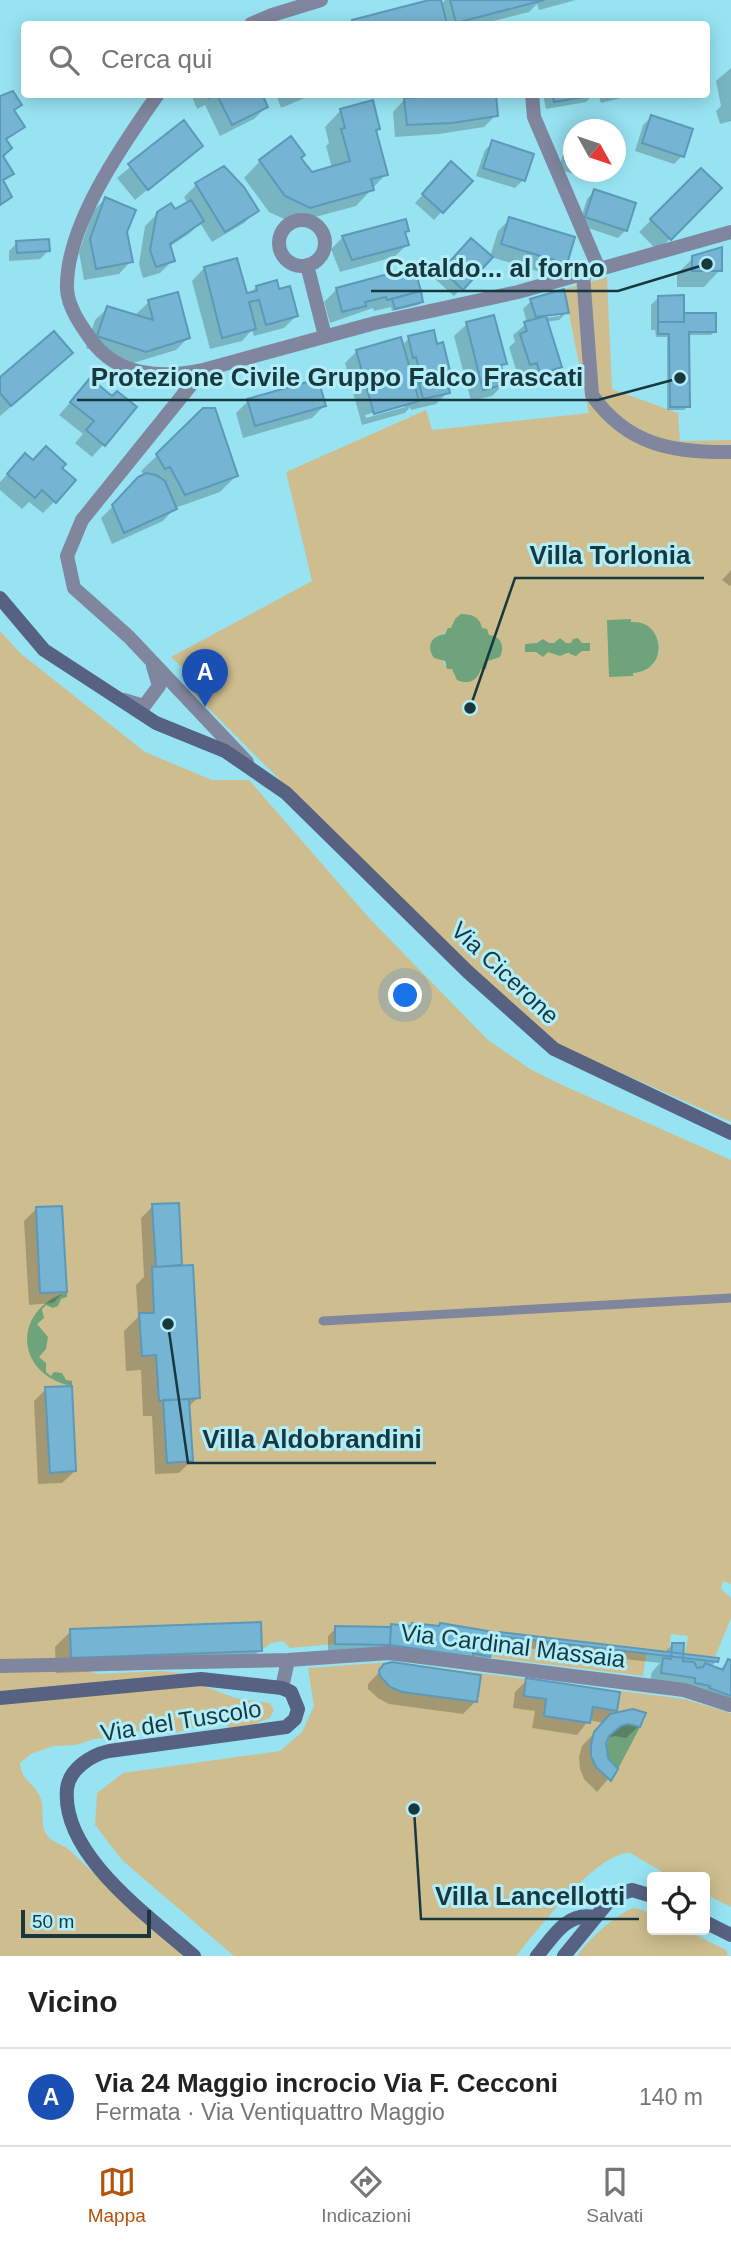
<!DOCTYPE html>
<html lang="it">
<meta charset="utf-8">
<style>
body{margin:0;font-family:Arial,sans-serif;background:#f6f6f6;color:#222}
.controls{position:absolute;right:21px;bottom:21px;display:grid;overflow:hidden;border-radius:7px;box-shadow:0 4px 18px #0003}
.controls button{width:63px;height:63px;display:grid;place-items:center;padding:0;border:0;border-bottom:2px solid #e0e0e0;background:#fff;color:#222;font:35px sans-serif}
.compass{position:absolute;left:563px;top:119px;width:63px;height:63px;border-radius:50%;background:#fff;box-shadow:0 4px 18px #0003;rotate:130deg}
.scale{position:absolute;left:21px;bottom:18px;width:130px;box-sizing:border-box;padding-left:7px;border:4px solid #18383e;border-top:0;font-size:19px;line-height:24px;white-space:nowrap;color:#18383e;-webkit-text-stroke:5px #b2eefa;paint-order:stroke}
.you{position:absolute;left:406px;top:996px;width:24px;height:24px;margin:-18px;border:5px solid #fff;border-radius:50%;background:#1a73e8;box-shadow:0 0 0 10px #1a73e833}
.badge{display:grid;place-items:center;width:46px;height:46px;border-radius:50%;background:#b45309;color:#fff;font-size:23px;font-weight:700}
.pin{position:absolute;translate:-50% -58px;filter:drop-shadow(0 2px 4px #0008)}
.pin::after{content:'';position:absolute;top:37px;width:24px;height:21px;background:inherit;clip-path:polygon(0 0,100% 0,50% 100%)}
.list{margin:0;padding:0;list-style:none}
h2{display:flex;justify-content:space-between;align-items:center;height:91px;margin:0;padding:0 28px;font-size:30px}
h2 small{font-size:23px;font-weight:400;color:#767676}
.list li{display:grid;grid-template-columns:46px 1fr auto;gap:21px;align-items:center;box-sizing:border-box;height:98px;padding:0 28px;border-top:2px solid #e0e0e0}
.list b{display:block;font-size:26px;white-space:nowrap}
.list p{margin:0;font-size:23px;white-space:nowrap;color:#767676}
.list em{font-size:23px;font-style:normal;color:#767676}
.icon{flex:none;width:38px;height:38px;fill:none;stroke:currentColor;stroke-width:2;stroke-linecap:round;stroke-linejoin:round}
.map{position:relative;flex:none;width:731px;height:1956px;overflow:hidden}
.search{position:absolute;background:#fff;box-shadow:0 4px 18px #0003;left:21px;right:21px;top:21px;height:77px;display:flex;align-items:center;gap:18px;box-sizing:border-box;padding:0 24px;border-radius:7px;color:#767676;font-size:26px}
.sheet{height:189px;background:#fff}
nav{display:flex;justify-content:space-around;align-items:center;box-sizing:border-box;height:98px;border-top:2px solid #e0e0e0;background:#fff;font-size:19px;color:#767676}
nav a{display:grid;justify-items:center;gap:4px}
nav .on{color:#b45309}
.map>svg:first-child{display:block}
.green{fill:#cebe8f;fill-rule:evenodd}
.water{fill:#6ea37b}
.shadow{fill:#0003;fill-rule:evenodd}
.building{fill:#76b4d3;stroke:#5c99b8;stroke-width:2}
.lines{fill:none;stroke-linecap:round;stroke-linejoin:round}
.lane{stroke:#7f869d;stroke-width:9}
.street{stroke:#7f869d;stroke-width:14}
.secondary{stroke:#576181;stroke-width:14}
.labels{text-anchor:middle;stroke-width:6;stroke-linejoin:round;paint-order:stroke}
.street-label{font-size:24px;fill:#18383e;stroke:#b2eefa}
.leader{fill:none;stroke:#18383e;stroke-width:2.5}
.callout-dot{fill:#18383e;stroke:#b2eefa;stroke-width:2.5}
.callout-label{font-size:26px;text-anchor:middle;font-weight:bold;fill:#18383e;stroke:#b2eefa;stroke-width:6;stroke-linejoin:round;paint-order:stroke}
</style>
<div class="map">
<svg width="731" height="1956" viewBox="0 0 731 1956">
<rect width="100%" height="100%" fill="#97e3f2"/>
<path class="green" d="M607 277 612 389 678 413 680 441 731 440V1122L561 1046 464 961 263 763 188 688 184 669 171 657 312 581 286 472 426 410 432 430 589 413 564 289ZM631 619V622L658 639 659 652 653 665 633 673ZM452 628 489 635C489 647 492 661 481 669L445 665 433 639C439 634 445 634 452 628Z
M0 631 20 653 145 752 212 780H249L370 919 488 1040 530 1069 562 1085 731 1160V1584L723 1581 721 1589 731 1598V1618L715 1657 685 1654 688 1636 671 1634 669 1652 647 1650 643 1676 390 1645 335 1644 290 1648 283 1641 271 1643 261 1651 37 1664 81 1669 99 1674 160 1671 193 1674 206 1687 235 1698 270 1703 274 1710 270 1718 243 1728H231L220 1722 169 1734 133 1731 116 1737 94 1739 76 1745 53 1746 31 1754 20 1763C21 1781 35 1783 41 1799 44 1809 41 1825 45 1832 48 1840 60 1844 67 1848L183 1956H0Z
M392 1662 684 1699 731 1713V1907L705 1894V1877H671L630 1853C597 1851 537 1931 516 1956H234L123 1861 95 1825 97 1793 123 1773 280 1751 302 1732 314 1706 308 1668Z
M635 1908 652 1913V1930H686L726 1950 728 1956H577C586 1942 620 1910 635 1908Z"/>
<path class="water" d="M461 614C472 614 480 617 482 628L487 629 489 635C501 636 505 646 500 657L488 661 486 669H481C477 681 469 685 457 680L452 669H447L445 661 434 658C426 646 431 636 445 634L448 628H451L455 619Z
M631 619V622C665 619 670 671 633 673V676L609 677 607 620Z
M560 638 566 643H571L573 639 578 638 582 643H590V651H582L576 656C562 652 575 651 560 656L548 652 543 657 536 652H525V644L537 643 543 639 549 643H554Z
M67 1292V1297L61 1299 58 1306 53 1308 46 1305 42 1309 44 1318 37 1324 48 1337 46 1349 39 1357 46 1363V1372L51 1376 54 1372 62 1373 66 1380 72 1381V1386C14 1374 12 1310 67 1292Z
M628 1724 640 1727 618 1769C599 1754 605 1730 628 1724Z"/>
<path class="shadow" d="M436 0H439L440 5 445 0H576L539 10 537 4 529 12 482 24H350Z
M731 68V121L720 124 716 111 721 106 716 81Z
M191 94H260L266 107 254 119 220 136 205 105 197 109Z
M276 94H314L281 108Z
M466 94H494L496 115 484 127 439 134 395 137 393 112 405 99Z
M543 94H594L586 102 546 109Z
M598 94H637L601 103Z
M341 110 378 129 375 132 386 174 356 206 293 223 269 212 244 178 260 161 290 139 300 158 311 174 332 168 326 146 329 143 325 127Z
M651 117 682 156 674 164 635 151 643 125Z
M183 123 201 145 135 200 117 178Z
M574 136V172H606L597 181 558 169 567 143Z
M493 142 523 180 515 188 476 176 485 150Z
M701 170 720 188 658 251 639 232Z
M444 172 470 181 434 220 415 203Z
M196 185 257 210 244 223 212 242 200 223 190 233 169 247 173 260 160 273 143 278 139 264 145 226 158 213 175 212 188 204 184 197Z
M595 191 626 230 618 238 579 225 587 199Z
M105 199 126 231 131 261 119 274 84 280 79 252 93 211Z
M510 219 565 263 553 276 491 257 454 296 435 279 464 248 490 257 498 231Z
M407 231 404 234 407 245 394 257 340 272 331 249 343 237Z
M17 243 48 251 40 259 9 261V251Z
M693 258 720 270 704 287H677V274Z
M204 268 245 295 256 288 278 291 296 316 284 328 254 336 252 330 242 341 210 349 192 281Z
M413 270 421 301 418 305 392 311 391 307 374 311 373 308 330 323 324 302 337 289Z
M659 297 682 315 715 331 711 335H687L688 406 684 410H667V337H656L655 330H651V305Z
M531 301 567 312 559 320 546 322 560 366 548 379 528 385 525 374 518 376 509 347 515 342 513 335 527 323 523 309ZM560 312V316L544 318V314Z
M149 302 188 338 176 350 133 363 86 348 95 320 108 308 137 317 136 314Z
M467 324 505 363 500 368 504 384 492 396 471 401 454 336Z
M409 338 436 346 451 382 447 386 448 392 436 404 411 410 410 407 405 413 362 425 345 363 357 351 402 346ZM405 403V407L366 418 365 415Z
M71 353 59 365 0 416V380Z
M90 380 104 444 92 457 75 443 83 434 59 415Z
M248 401 324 406 312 418 243 438 236 413Z
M204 410 236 476 220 492 175 508 163 521 112 544 101 518 144 476 141 471Z
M25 455 33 462 55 501 43 513 29 502 22 509 0 490V482Z
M731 570V585L730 586 722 580Z
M153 1206 180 1264 177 1267 198 1398 188 1407 191 1461 179 1473 155 1474 152 1416H143L141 1370 126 1371 124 1331 138 1317 136 1285 144 1277 141 1218Z
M36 1209 65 1291 53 1303 29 1305 24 1221Z
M46 1389 75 1471 62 1483 38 1484 34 1401Z
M392 1626 491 1643 499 1634 664 1653 673 1644 681 1655 717 1661 710 1667 719 1670 729 1661 731 1662V1709L728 1712 649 1685 652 1672 660 1663 491 1644 489 1656 476 1668 328 1651V1636L336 1628 389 1629Z
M71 1631 260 1650 244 1666 56 1673 55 1647Z
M385 1666 476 1701 463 1714 389 1704 378 1698 368 1689V1684Z
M527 1680 615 1710 609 1716 639 1726 626 1738 615 1736 607 1738 604 1751 606 1759 616 1770 597 1792 584 1779 580 1769 579 1757 582 1746 604 1723 589 1720 577 1735 532 1728 535 1711 513 1708 515 1692Z"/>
<path class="building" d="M429 0H441L447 24H353L352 20Z
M450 0H544L456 23Z
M13 91 22 105 14 110 25 127 6 139 12 148 3 156 14 174 3 180 12 197 0 205V96Z
M208 94H262L268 107 232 125 217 95 209 98Z
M496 94 498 116 452 123 407 125 404 98Z
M552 94H596V95L554 102Z
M373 100 380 129 376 130 388 175 371 179 374 190 310 208 285 196 259 160 291 136 305 155 301 158 312 172 350 161 341 129 345 128 340 109Z
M651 115 693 129 684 157 642 143Z
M184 120 203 146 148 190 128 164Z
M574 135V163L565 161Z
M492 140 534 154 525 181 483 168Z
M451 161 473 181 443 213 422 194Z
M224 166 244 187 259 211 225 232 195 183Z
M701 168 722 188 671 240 650 219Z
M594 189 636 203 627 231 585 217Z
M105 197 136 210 127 232 133 262 96 269 90 239Z
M191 200 204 221 170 244 175 261 156 267 150 250 157 212 171 203 175 209Z
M509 217 575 237 567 264 501 244Z
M406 219 409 231 405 232 409 245 352 260 342 236Z
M471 238 493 257 463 290 442 270Z
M49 239 50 251 17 253 16 241Z
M722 247V271H692V256Z
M237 258 247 293 257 291 256 286 277 280 279 289 290 286 298 316 266 325 259 300 249 302 256 329 222 338 204 267Z
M414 267 421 291 387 300 386 297 365 302 366 306 342 312 336 288Z
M564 289 569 313 536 317 530 299Z
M421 291 423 302 395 309 392 299Z
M178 292 190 338 146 352 97 336 107 306 153 320 148 300Z
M684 295V322H658V296Z
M684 313H716V332H689L690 407H670L669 334H658V322H684Z
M494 315 507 364 501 365 506 384 483 390 466 322Z
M546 316 562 367 540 374 537 363 530 365 520 334 527 331 524 322Z
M434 330 437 344 443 342 453 383 448 384 450 393 423 399 419 383 422 382 416 357 413 358 408 336Z
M54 331 73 353 11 406 0 393V377Z
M401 337 419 401 374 414 356 350Z
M90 378 112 396 117 391 137 407 105 446 86 430 94 421 70 402Z
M318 379 326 406 255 426 247 399Z
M203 408H215L238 476 185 495 170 467 165 469 156 454Z
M46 446 66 464 62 468 76 480 56 503 42 490 35 498 7 474 25 453 33 460Z
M146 473 156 475 165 481 177 509 124 533 112 505 138 477Z
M179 1203 182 1265 156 1267 152 1204Z
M62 1206 67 1292 40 1293 36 1207Z
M193 1265 200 1398 159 1401 156 1355 142 1356 139 1313H154L152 1267Z
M72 1386 76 1471 50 1473 45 1387Z
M189 1399 193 1461 167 1463 163 1400Z
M261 1622 262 1651 71 1658 70 1629Z
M412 1623 439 1626 440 1623 494 1632 490 1657 473 1653V1657L390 1645 391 1624 411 1626Z
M335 1626 391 1627 390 1645 335 1644Z
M499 1632 719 1658 718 1662 498 1636Z
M672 1643H684L683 1661 694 1662 697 1668 703 1667 705 1663 723 1670 728 1659 731 1660V1696L709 1688 710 1686 695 1683V1678L661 1673 663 1658 671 1659Z
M392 1662 481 1675 477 1702 402 1692 390 1687 380 1676 379 1670 384 1664Z
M526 1678 620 1692 617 1711 593 1707 590 1723 544 1716 546 1699 524 1696Z
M633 1709 646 1713 640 1727 628 1724 621 1726 609 1736 606 1743 608 1758 618 1769 611 1781 596 1767 591 1756V1744L594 1732 610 1714Z"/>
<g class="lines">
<path class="lane" d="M323 1321 731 1298"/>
<path class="street" d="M251 24 272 15 321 0
M158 94C123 144 65 226 67 289 68 308 82 327 92 341 118 377 164 378 203 370L375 323 518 292 731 232
M532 94 534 117 599 269
M279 243a23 23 0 1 1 46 0a23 23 0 1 1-46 0Z
M307 265 325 336
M583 274 592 395C627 445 673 453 731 452
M203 370 82 520 67 556 74 588 129 637 247 762
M124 700 144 706 159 686 153 666
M0 1666 288 1660 389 1653 684 1690 731 1705
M282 1688 288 1660"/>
<path class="secondary" d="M0 598 44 650 156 723 225 751 286 793 468 972 554 1049 731 1133
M0 1698 201 1679 282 1688 291 1692 298 1709 295 1719 286 1727 109 1751C91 1755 69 1769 67 1789 61 1855 149 1916 194 1956
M705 1922 731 1935
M537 1956C553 1937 566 1912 594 1917
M564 1956 613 1896 632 1890 652 1896"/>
</g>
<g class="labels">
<g class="street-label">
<text transform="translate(505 973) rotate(43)" y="8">Via Cicerone</text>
<text transform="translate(513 1646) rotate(7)" y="8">Via Cardinal Massaia</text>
<text transform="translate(181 1721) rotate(-9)" y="8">Via del Tuscolo</text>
</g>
</g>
<path class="leader" d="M707 264L618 291H371M680 378L598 400H77M470 708L515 578H704M168 1324L188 1463H436M414 1809L421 1919H639"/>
<g class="callout-dot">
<circle cx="707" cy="264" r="7"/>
<circle cx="680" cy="378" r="7"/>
<circle cx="470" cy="708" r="7"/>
<circle cx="168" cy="1324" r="7"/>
<circle cx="414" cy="1809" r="7"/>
</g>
<g class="callout-label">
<text x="495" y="277">Cataldo... al forno</text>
<text x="337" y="386">Protezione Civile Gruppo Falco Frascati</text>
<text x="610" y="564">Villa Torlonia</text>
<text x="312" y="1448">Villa Aldobrandini</text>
<text x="530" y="1905">Villa Lancellotti</text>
</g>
</svg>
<div class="controls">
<button><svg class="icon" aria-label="locate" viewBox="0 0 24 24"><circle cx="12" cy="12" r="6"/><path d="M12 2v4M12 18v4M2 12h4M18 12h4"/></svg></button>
</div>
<svg class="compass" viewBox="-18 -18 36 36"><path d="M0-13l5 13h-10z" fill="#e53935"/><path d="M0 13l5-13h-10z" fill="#767676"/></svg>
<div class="scale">50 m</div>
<div class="you"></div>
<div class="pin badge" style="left:205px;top:707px;background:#1a4fb4">A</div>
<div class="search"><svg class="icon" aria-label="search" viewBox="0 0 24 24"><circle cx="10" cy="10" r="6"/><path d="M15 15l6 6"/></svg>Cerca qui</div>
</div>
<section class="sheet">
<h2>Vicino<small></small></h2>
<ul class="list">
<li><span class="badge" style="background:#1a4fb4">A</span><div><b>Via 24 Maggio incrocio Via F. Cecconi</b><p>Fermata · Via Ventiquattro Maggio</p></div><em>140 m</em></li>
</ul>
</section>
<nav>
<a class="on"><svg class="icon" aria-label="map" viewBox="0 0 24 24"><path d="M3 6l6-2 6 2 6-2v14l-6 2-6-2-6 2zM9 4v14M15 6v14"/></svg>Mappa</a>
<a><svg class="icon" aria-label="directions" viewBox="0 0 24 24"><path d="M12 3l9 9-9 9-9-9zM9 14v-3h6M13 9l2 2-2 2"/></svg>Indicazioni</a>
<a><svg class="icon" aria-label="saved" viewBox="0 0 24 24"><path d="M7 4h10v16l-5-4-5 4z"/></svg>Salvati</a>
</nav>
